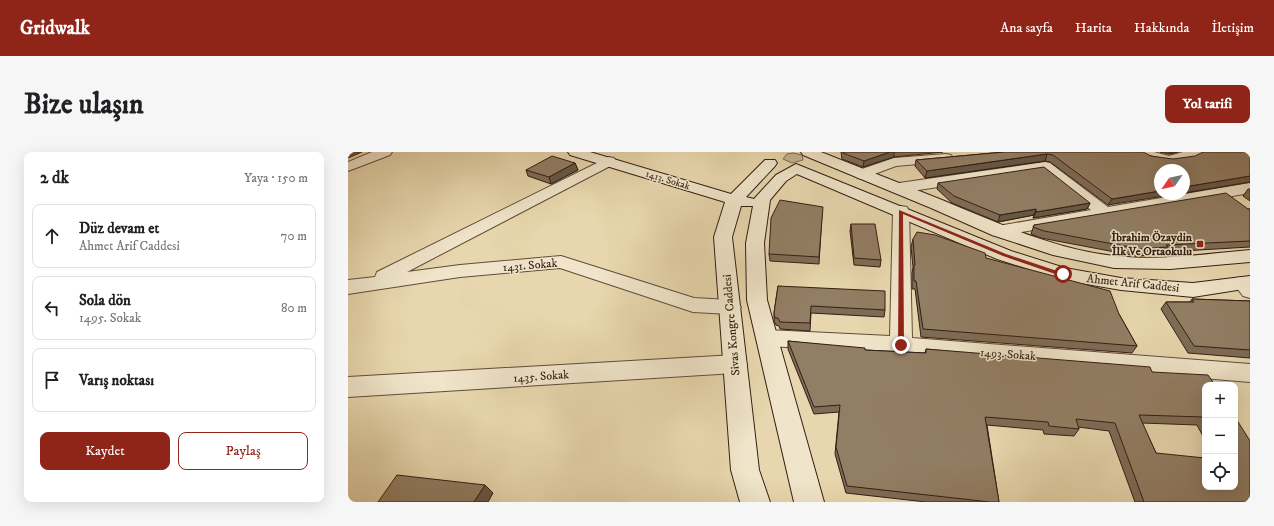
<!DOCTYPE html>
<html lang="tr">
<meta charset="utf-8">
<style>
body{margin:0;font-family:"IM FELL DW Pica",serif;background:#f6f6f6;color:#202124}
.controls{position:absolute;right:12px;bottom:12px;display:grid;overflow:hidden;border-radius:8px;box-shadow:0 4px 16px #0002}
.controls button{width:36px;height:36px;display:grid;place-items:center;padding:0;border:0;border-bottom:1px solid #e0e0e0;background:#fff;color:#202124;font:20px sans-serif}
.compass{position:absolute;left:806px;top:12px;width:36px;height:36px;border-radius:50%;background:#fff;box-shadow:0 4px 16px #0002;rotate:236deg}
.stop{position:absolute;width:12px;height:12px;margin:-9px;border:3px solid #8f2418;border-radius:50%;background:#fff}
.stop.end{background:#8f2418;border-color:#fff;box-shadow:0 1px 4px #0008}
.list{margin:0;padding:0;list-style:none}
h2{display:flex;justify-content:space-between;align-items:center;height:52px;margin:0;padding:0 16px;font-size:17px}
h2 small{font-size:13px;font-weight:400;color:#757577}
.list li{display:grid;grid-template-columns:26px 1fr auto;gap:12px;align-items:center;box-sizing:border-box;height:64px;margin:0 8px 8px;padding:0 8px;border:1px solid #e0e0e0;border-radius:8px}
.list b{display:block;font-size:15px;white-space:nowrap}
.list p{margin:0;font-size:13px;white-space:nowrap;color:#757577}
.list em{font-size:13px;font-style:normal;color:#757577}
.actions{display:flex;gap:8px;padding:12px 16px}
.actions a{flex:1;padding:9px 0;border:1px solid #8f2418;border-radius:8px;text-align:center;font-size:14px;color:#8f2418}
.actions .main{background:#8f2418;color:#fff}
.icon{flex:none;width:22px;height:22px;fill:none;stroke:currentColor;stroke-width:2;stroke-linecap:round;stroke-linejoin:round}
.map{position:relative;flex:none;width:902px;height:350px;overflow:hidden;border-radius:8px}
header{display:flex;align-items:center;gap:24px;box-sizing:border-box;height:56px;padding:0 20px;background:#8f2418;color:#fff}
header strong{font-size:19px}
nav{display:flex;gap:22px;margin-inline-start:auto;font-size:14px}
.intro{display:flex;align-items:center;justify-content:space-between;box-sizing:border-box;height:96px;padding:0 24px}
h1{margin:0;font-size:28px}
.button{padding:10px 18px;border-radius:8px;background:#8f2418;color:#fff;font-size:14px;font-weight:700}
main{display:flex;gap:24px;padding:0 24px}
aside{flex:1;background:#fff;border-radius:8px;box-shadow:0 4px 16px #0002}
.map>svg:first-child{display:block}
.green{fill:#c9b794;stroke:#7e6a54}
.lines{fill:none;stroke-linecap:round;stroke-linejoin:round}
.street-casing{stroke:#614c3a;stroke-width:2}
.secondary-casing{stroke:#341d14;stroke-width:2}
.street{fill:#f0e5ca;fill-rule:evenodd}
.secondary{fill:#f0e5ca;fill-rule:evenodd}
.wall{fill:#7e6c56;stroke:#341d14}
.shaded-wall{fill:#665846;stroke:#341d14}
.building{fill:#927e64;stroke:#341d14}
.route{fill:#8f2418}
.poi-dot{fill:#8f2418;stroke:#f0e5ca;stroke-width:1.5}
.labels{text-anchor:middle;stroke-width:3;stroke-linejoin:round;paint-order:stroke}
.far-street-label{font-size:10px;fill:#341d14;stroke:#f0e5ca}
.poi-label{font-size:12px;font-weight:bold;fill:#341d14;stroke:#f0e5ca;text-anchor:end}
.street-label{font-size:12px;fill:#341d14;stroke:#f0e5ca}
</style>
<header>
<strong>Gridwalk</strong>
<nav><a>Ana sayfa</a><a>Harita</a><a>Hakkında</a><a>İletişim</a></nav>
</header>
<div class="intro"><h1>Bize ulaşın</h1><a class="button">Yol tarifi</a></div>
<main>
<aside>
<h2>2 dk<small>Yaya · 150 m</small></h2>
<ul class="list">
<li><svg class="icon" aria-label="ahead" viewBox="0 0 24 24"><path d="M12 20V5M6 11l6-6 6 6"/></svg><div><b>Düz devam et</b><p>Ahmet Arif Caddesi</p></div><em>70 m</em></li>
<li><svg class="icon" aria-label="left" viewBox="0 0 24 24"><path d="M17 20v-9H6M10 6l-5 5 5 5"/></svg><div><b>Sola dön</b><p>1495. Sokak</p></div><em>80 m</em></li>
<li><svg class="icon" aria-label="arrive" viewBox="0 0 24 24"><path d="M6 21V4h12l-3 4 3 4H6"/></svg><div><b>Varış noktası</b></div></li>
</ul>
<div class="actions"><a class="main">Kaydet</a><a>Paylaş</a></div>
</aside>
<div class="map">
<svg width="902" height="350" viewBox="0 0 902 350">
<rect width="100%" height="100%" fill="#e8d7ae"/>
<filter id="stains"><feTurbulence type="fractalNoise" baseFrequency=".005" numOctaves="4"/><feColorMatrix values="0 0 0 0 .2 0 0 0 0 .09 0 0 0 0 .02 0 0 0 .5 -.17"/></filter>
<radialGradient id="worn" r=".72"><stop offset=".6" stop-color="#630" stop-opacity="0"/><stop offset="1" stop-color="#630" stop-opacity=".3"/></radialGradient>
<path class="green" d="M445 1 454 3 455 8 444 11 435 7 439 2Z"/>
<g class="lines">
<g class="street-casing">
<path id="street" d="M24 0H44L42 3 0 19V10Z
M787 0H806L821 4 835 0H856C846 15 797 15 787 0Z
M598 2 603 3 605 6 603 9 548 14 513 27 508 25 505 22 508 19 546 6Z
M261 5 266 6 268 9 266 12 59 120 112 113 213 104 346 146 382 148 389 150 393 155 389 160 382 162 345 160 212 116 112 125 0 142V128L27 125 29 120Z
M697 10 702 11 760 55 902 31V41L650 84 644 83 641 79 644 75 743 58 694 19 551 41 545 39 543 36 545 33 551 31Z
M553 54 559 55 561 59 564 186 902 212V230L553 201 419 194 411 192 408 186 411 180 419 178 542 184 545 59 547 55Z
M895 125 902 126V146L895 144 885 131 888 126Z
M387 203 395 206 399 212 395 218 387 221 0 245V225Z"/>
</g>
<g class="secondary-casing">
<path id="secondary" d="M220 0H242L383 42 417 8H427L429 11 427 14 398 45 406 47 428 23 448 12 663 99 717 116 773 126 845 131 902 124V136L845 145 773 138 715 128 649 107 449 22 438 29 422 48 416 91 419 148 476 350H446L399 148 398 91 405 54H393L384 85 411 318 422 350H392L383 318 366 85 377 50 222 3Z
M453 0H473C513 16 554 32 594 48 650 71 705 97 766 104 811 109 857 102 902 98V110L822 117 766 116 705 103 644 83 583 56 455 3Z"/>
</g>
<use href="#street" class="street"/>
<use href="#secondary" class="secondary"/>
</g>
<path class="wall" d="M493 0H595L546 5 515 15 494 7Z
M656 0 803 4 902 30 836 41V18L760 53 702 10 697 9 577 26 567 14 568 8Z
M812 0H830L821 2Z
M227 11 230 18 203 32 180 24 178 18Z
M590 31 742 51 739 57 685 66 686 63 650 70 604 51 589 37Z
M900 37H902V49L895 44Z
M900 57H902V95L817 100 816 102 788 104 693 86 683 82 686 73Z
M474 62 471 112 422 109 421 102Z
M503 72 533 108 532 115 506 113 502 79Z
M565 87 638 106 771 162 789 194 784 201 573 185 567 137H564V121L565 115 563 95Z
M430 134 537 158 536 165 463 161 462 179 432 177 431 174 428 173 426 169V161Z
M844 147 902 149V206L840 201 813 157 818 150H842Z
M440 189 517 198 577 201 578 197 804 220 857 233V288L849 273 794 271 808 301 902 350H787L761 279 730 275 731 277 726 284 696 282 695 278 639 273 651 350H578L498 341 487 302 491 260 466 262 440 197Z"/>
<path class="shaded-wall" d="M0 0H14L0 6Z
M542 0H546V5L515 15 516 9Z
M822 0H830L821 2Z
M699 2 697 9 577 26 579 19Z
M227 11 230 18 203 32 201 25Z
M902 24V30L836 41V35Z
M812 39V42H829L760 53 764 47Z
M742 51 739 57 685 66 688 60Z
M688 57 686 63 650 70 652 63Z
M137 333 145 341 140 350H126Z"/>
<path class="building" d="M495 0H542L516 9 495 1Z
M656 0H795L803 4 825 7 847 4 855 0H902V24L836 35V18H812V39L764 47 705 3 699 2 579 19 568 8Z
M204 4 227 11 201 25 178 18Z
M696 15 742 51 688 60V57L652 63 606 44 590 31Z
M878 41 900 57H902V89L818 93 820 95 792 97 696 79 685 75 686 73Z
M432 48 475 55 471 105 421 102 423 66Z
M503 72H527L533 108 506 106Z
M569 80 587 83 637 101 638 106 762 139 771 162 789 194 575 177 568 129H566V113H567L565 87Z
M430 134 537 139V158L463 154 462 171 432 170 430 166H427L426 161Z
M844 147 902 149V198L846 194 818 150H846Z
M440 189 517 196V198L578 201V197L802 215 804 220 860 223 867 233H857V267L856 265 791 263 808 301 857 306V335H887V265L902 289V350H796L767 271 728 267 731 277 701 274 700 270 637 265 651 350H642L499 334 488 295 492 253 466 255Z
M49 323 137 333 126 350H30Z"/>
<path class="route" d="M551 58 658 102 718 122 713 124 655 104 555 62 556 193 550 195Z"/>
<rect class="poi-dot" x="848" y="88" width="8" height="8" rx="2"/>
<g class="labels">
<g class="far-street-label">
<text transform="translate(320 27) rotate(17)" y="4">1413. Sokak</text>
</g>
<g class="poi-label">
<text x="844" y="89">İbrahim Özaydin<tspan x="844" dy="14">İlk Ve Ortaokulu</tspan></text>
</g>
<g class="street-label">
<text transform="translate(182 113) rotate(-5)" y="4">1431. Sokak</text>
<text transform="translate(785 131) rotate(6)" y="4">Ahmet Arif Caddesi</text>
<text transform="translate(383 173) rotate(-95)" y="4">Sivas Kongre Caddesi</text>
<text transform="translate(660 202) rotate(4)" y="4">1493. Sokak</text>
<text transform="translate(193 224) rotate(-4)" y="4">1435. Sokak</text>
</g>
</g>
<rect width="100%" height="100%" filter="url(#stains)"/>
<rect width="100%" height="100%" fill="url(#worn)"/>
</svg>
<div class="controls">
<button>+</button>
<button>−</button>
<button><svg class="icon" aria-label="locate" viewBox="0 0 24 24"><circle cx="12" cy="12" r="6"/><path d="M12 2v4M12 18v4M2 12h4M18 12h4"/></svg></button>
</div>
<svg class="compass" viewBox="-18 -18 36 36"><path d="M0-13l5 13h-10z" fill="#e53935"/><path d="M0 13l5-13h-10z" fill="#757577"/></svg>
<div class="stop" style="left:715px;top:122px"></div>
<div class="stop end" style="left:553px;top:193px"></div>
</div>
</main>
